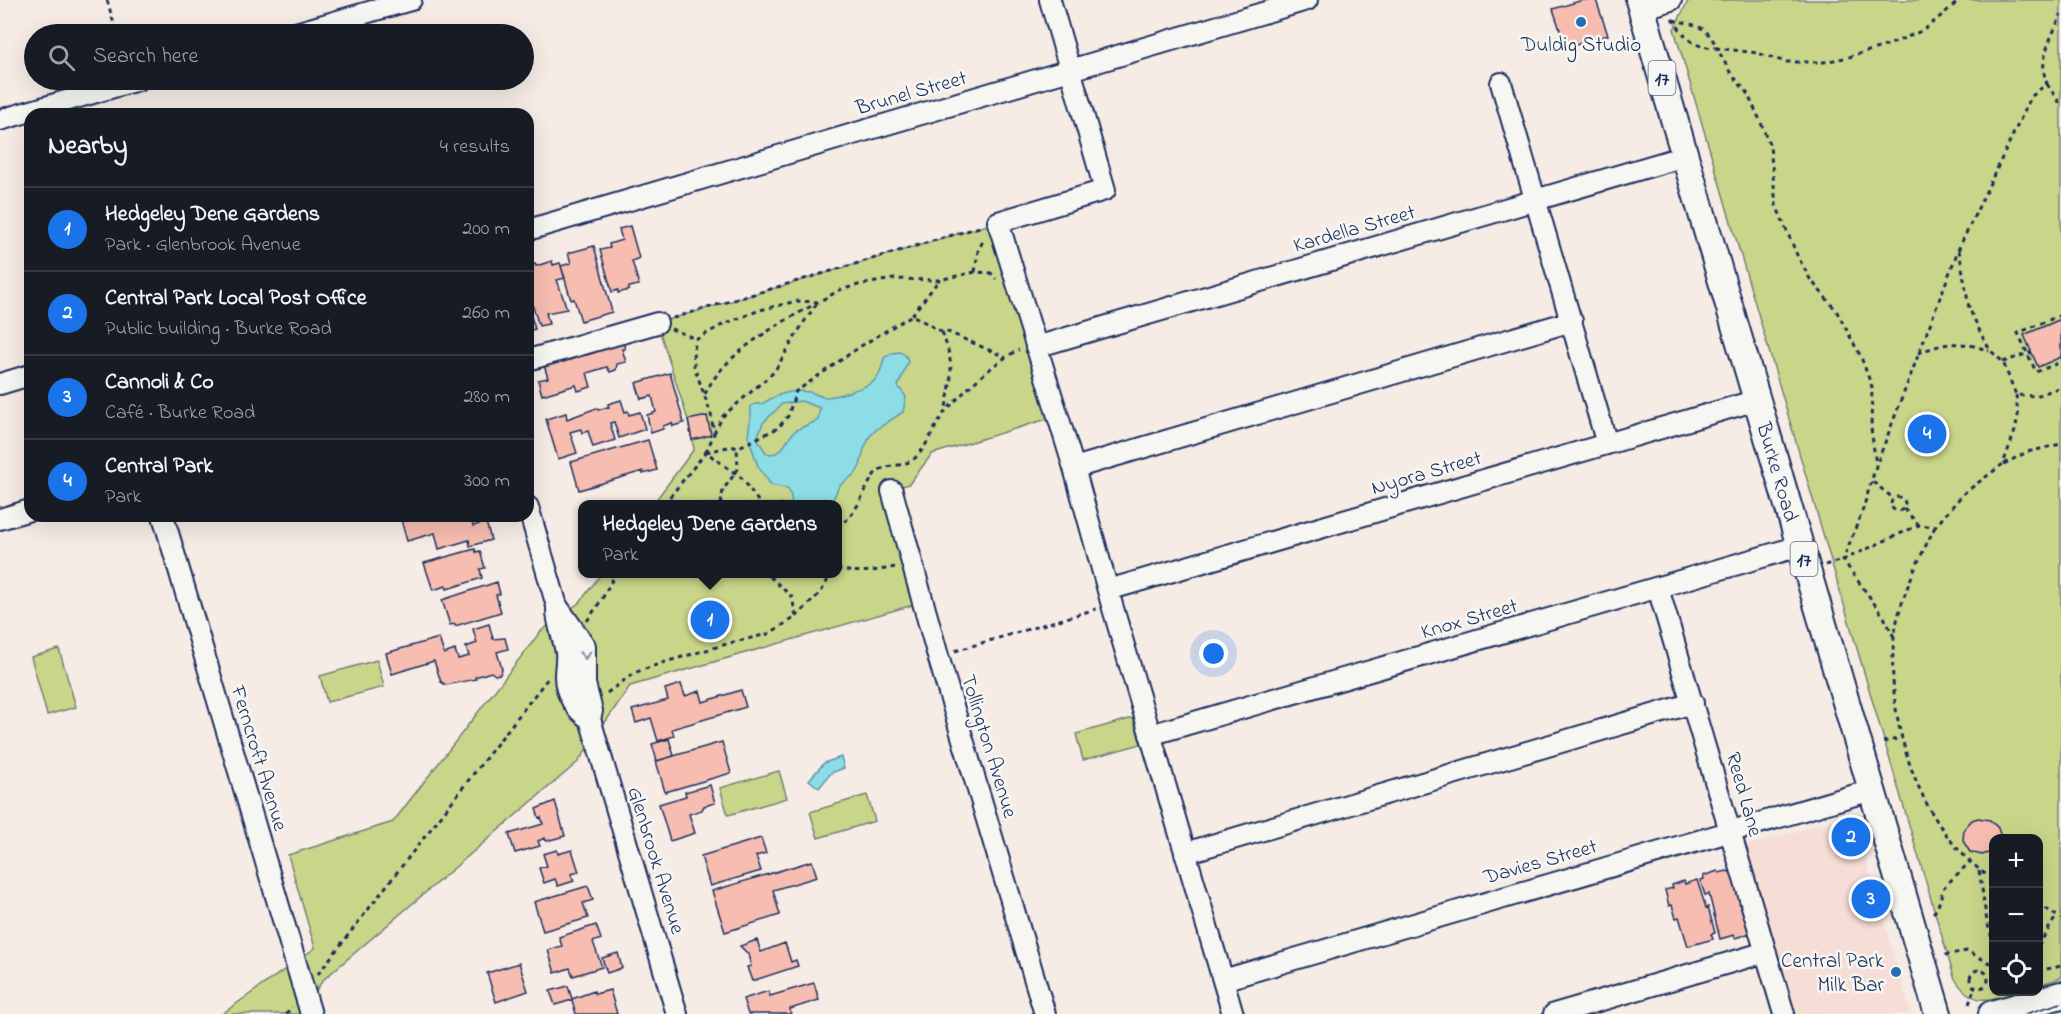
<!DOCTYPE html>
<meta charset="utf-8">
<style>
body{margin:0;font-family:"Indie Flower",sans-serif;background:#242831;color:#f1f3f6}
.controls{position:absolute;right:18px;bottom:18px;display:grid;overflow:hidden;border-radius:12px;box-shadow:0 6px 24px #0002}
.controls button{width:54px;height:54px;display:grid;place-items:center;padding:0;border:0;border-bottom:2px solid #363941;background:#171b24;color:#f1f3f6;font:30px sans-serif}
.you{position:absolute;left:1214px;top:654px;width:21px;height:21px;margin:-15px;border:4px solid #fff;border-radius:50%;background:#1a73e8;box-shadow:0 0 0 9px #1a73e833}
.badge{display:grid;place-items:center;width:39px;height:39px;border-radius:50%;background:#1a73e8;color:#fff;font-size:20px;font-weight:700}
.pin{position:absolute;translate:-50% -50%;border:3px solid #fff;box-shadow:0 2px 6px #0006}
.popup{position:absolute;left:578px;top:500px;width:264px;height:78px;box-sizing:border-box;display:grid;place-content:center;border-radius:12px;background:#171b24;filter:drop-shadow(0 2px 4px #0005);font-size:20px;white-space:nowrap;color:#9ea1a6}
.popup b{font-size:22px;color:#f1f3f6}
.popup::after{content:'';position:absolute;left:50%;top:100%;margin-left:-12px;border:12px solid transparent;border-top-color:#171b24}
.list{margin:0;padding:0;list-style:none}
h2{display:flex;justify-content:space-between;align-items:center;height:78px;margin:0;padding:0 24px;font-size:26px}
h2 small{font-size:20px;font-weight:400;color:#9ea1a6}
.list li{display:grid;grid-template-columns:39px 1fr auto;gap:18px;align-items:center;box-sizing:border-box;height:84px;padding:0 24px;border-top:2px solid #363941}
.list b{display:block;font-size:22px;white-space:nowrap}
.list p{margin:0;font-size:20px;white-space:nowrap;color:#9ea1a6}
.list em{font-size:20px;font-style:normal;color:#9ea1a6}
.icon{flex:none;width:33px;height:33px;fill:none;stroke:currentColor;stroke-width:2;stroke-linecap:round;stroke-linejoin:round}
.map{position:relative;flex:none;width:2061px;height:1014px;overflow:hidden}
.search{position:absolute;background:#171b24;box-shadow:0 6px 24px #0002;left:24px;top:24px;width:510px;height:66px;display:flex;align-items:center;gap:15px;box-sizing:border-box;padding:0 21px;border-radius:33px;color:#9ea1a6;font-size:22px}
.panel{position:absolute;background:#171b24;box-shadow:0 6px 24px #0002;left:24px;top:108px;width:510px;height:414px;border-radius:18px}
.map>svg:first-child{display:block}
.built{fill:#f6ddd5}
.green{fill:#c9d689;stroke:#728274;stroke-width:1.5}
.water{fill:#8cdde5;stroke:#5f97af;stroke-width:1.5;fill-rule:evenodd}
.building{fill:#f7bdb1;stroke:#1b2f5e;stroke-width:1.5}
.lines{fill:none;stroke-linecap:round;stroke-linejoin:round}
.minor-casing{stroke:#1b2f5e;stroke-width:24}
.major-casing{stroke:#1b2f5e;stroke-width:30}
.path{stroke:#1b2f5e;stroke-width:3;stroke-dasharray:4.5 4.5;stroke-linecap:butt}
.minor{stroke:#f6f6f2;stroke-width:20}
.major{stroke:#f6f6f2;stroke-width:26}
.tram{stroke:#1b2f5e;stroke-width:1.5}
.oneway{stroke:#8892a8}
.poi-dot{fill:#1f6fb2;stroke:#f6f6f2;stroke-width:2}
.labels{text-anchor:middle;stroke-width:5;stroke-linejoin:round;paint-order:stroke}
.shield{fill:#f6f6f2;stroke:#5d6b8a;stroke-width:1.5}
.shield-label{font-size:20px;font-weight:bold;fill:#1b2f5e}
.poi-label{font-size:21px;fill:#1b2f5e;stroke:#f6f6f2}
.street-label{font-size:21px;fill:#1b2f5e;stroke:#f6f6f2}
</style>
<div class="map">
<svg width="2061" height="1014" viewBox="0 0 2061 1014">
<rect width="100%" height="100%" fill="#f6ebe5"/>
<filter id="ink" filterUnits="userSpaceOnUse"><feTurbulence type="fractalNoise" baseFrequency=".0167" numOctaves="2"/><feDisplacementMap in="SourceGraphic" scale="12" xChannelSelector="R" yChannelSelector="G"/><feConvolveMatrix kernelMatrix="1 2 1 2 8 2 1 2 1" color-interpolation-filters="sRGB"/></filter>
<g filter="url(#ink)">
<path class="built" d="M1853 815 1911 1014H1788L1739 848Z"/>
<path class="green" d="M1694 0H2061V978L2039 985 2038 838H1994V992H2017C1989 1001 1971 1007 1954 977L1674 29 1688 1Z
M998 222 1057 416 932 454 909 484 881 492 913 605 630 686 578 762 323 980 300 1014H222L315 948 288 855 393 822 541 631 580 602 601 574H837V504H653L694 449 688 420 657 323Z
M59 649 76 707 47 715 31 657Z
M377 660 384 687 327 702 320 676Z
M1133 718 1141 744 1083 760 1076 734Z
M779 771 787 798 728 815 720 788Z
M867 795 875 821 818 838 810 812Z"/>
<path class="water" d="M900 352 906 356 908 362 898 386 906 397 903 412 877 429 870 436 864 449 860 466 856 473 839 486 831 504H792C789 482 788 490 771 485L758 466 748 436 751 414V406L755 404H762C776 394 792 389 810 392 814 393 819 396 823 397 832 398 869 387 875 380 881 374 882 366 884 358L892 353ZM801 401 820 408 818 420C811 424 801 427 795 431 785 440 783 458 766 453L757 438 763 423 782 404Z
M841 757 844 768 831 773 819 788 809 780 824 763Z"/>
<path class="building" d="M1583 0H1596L1608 35 1566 48 1553 9Z
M630 226 639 258 632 261 639 285 629 287V290L618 293V290L612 292 600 250 610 248 609 244 622 240 619 229Z
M594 246 612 312 581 321 574 299 571 300 561 266 571 263 568 253Z
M552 261 553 265 560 263 565 278 557 280 567 309 546 313 549 324 539 326 530 297 532 296 528 283V266L535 264 536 266Z
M528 306 535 329 528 331Z
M2061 319V357L2038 367 2024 335Z
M622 338 625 349H622L626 362 617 364 616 370 610 372 607 367 587 373 591 387 578 391 576 385 542 395 538 380 548 378 543 362 561 357 563 362 573 359 572 356 585 352 586 355 596 352 594 346Z
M670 373 684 423 673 426 672 423 663 426V429L651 433 647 415 656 412 652 396 641 399 636 383Z
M621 400 625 412 628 411 629 415 640 412 645 429 619 438 614 422 610 423 615 440 593 447 588 431 582 433 581 429 570 432 577 453 558 459 546 419 566 413 567 419 597 408 598 410 607 407 609 408 608 404Z
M707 416 711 435 692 440 688 420Z
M648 440 657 470 643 474V471L579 490 571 462Z
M400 516H470L473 526 486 522 491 540 470 546 469 540 439 549 435 533 407 541Z
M475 549 476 552 480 551 485 568 480 569 482 578 447 589 446 586 433 590 424 563Z
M497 582 500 594 496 595 501 612 455 626V624L450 625 442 600Z
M489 624 493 639 505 638 508 649 497 652 502 669 500 674 495 675 491 672 475 677 476 679 446 685 441 682 434 661 392 674 386 653 439 638 444 654 455 650 458 659 469 656 466 647 477 643 473 629Z
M681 684 685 696 700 691 703 702 741 690 746 707 672 729 674 736 658 741 651 718 636 723 632 710 668 700 665 689Z
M669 739 674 756 657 761 652 744Z
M722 742 731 773 665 792 656 761Z
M710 785 715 803 704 806 702 810 689 814 695 833 670 841 659 804 686 796 685 792Z
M555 801 565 836 546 841 545 838 538 841 540 846 515 853 509 834 543 824 541 817 539 818 536 809Z
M1978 818 1990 820 1998 828 2000 834V838H1994V851L1982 855 1970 852 1963 841 1964 829 1972 820Z
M761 838 766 853 756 856 761 871 710 886 701 856Z
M557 850 558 854 572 850 579 872 571 874 574 881 558 886 555 879 544 883 539 868 547 866 543 854Z
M812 861 817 877 773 890 780 915 725 932 712 891Z
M1718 871 1719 873 1727 871 1733 873 1751 933 1735 938 1734 935 1720 939 1709 894 1705 895 1700 880 1704 879 1703 876Z
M1697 880 1706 908 1708 907 1715 933 1711 934 1713 939 1688 946 1679 917 1676 918 1672 905 1669 906 1665 890 1673 888 1672 885 1684 881 1685 884Z
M588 886 593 900 583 903 588 918 543 931 534 902Z
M596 925 601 939 593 942 602 967 573 976 570 968 555 973 548 950 562 946 559 937Z
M757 940 761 952 785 943 791 962 796 960 798 966 752 981 747 967 751 966 748 954 740 946Z
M618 953 622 968 607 973 602 958Z
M519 963 528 991 496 1002 487 973Z
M814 983 819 1000 790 1009 791 1014H748L743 999 769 991 770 996Z
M568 986 572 999 594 991 595 994 610 990 617 1014H576L572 1000 555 1005 550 991Z"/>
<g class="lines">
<g class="minor-casing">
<path id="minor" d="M1050 0 1105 190 998 222 1074 468 1112 605 1233 1014
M1642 9 1671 0
M292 34 411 0
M1501 83 1607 444
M0 120 138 80
M528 230 1307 0
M1036 347 1685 156
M528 360 657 323
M0 384 30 375
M1074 468 1572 321
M892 491 938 656 1045 1014
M528 507 557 606C556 622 563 636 566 652 567 660 565 668 565 676 565 693 575 710 590 719
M163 516 311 1014
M0 519 30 510
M1658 588 1784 1014
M1108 590 1757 400
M557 606 585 646V684L592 711 590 719 677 1014
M1150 735 1800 546
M1185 853 1693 703
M1223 980 1872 790
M1554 1014 1766 952"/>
</g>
<g class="major-casing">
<g id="major">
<path id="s1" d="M1639 0 1938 1014"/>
<path d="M1992 1014 2061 995"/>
</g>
</g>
<path class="path" d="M107 0 117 34
M1672 19C1688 39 1690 47 1717 48L1730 72 1747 93 1759 118 1770 146 1776 205 1797 255 1810 279 1836 310 1861 357 1872 387 1871 428 1876 465
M1673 20C1696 25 1707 25 1717 48L1757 53 1786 62H1824L1849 57 1888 45 1924 30 1960 0
M2047 84 2061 105
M1959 250 1969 308 1984 340 1991 351 2003 362 2016 395 2036 396 2061 387
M975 272 978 251 984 239
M912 315 939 280
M2061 315 2018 333 2036 372 2061 362
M673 318 983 226
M671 329 697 339
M942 332C955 367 952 377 945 412
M1918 353C1946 342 1961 340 1989 351
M2003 362 2032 352
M705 394C724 353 778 324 817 303
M714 433 723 416 774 372 804 322 818 302
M706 452 714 434 711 414 694 366 693 352 697 339 724 324 760 310 797 301 818 302 840 290 858 285 893 279 939 280 975 272 991 273 996 279
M706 452 732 446 737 448 778 428 788 416 796 391 801 388 861 346 912 315 942 332H948L1005 357
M2004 464 2027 452 2061 444
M1873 482 1893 498
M1891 504a7 7 0 1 1 14 0a7 7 0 1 1-14 0Z
M664 504 706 452 743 479 760 504
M721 504 723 490 738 469 737 448
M1904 509 1919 525
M837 527C857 516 862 493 874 475 883 462 903 469 915 458 928 446 934 426 945 412 962 393 996 360 1019 350
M1935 527C1918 561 1899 599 1894 638 1885 722 1920 833 1994 880
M1825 565 1843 560 1919 525 1935 527 1963 494 2003 464 2015 431 2018 416 2016 395
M837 569C856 574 877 571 895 567
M796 617 821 592 831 574
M587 621 602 599 615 574
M1894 637 1884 617 1843 560 1863 509 1876 466 1959 248 2031 97 2047 83C2037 61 2052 36 2061 15
M955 651 1096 609
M607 693 634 673 662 663 730 643 768 634 796 617 792 597 767 574
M1883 742 1902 738
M1979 871C1984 894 1984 921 1994 942
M2038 903 2061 919
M1933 913 1937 909 1944 887 1970 862
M2038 946 2056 917
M1945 955 1967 951 1994 965
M1970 979a9 9 0 1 1 18 0a9 9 0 1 1-18 0Z
M2038 971 2061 966
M318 974 548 678
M1969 1004 1975 987
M286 1014 292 1007"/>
<use href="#minor" class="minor"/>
<use href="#major" class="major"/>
<path class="tram" d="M2025 1014 2061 1003"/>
</g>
<defs><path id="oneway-chevron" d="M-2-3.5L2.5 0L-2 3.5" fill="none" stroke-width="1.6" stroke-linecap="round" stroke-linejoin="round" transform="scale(1.5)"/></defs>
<use class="oneway" href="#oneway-chevron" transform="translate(585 655) rotate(88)"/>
</g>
<g class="poi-dot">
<circle cx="1581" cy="22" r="6"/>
<circle cx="1896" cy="972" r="6"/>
</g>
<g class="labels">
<g class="shield">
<rect x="1648.5" y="61" width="27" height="34" rx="4.5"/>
<rect x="1790.5" y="542" width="27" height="34" rx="4.5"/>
</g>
<g class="shield-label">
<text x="1662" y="85">17</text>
<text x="1804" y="566">17</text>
</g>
<g class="poi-label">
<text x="1581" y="51">Duldig Studio</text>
<text x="1884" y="967" text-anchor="end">Central Park<tspan x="1884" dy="24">Milk Bar</tspan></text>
</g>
<g class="street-label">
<text transform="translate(911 92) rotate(-16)" y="7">Brunel Street</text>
<text transform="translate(1354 228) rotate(-16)" y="7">Kardella Street</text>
<text transform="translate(1426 472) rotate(-16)" y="7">Nyora Street</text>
<text dy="7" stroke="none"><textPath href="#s1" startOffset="492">Burke Road</textPath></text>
<text transform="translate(1469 618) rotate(-16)" y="7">Knox Street</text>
<text transform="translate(990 746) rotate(73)" y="7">Tollington Avenue</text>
<text transform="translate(260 758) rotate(73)" y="7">Ferncroft Avenue</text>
<text transform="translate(1745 794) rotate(74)" y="7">Reed Lane</text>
<text transform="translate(657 860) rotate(73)" y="7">Glenbrook Avenue</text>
<text transform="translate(1540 861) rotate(-16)" y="7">Davies Street</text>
</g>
</g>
</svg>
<div class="controls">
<button>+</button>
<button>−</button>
<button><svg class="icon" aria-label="locate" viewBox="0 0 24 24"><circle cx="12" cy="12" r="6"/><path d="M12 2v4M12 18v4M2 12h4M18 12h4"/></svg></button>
</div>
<div class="you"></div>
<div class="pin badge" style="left:710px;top:620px">1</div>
<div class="popup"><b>Hedgeley Dene Gardens</b>Park</div>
<div class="pin badge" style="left:1851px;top:837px">2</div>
<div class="pin badge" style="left:1871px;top:899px">3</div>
<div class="pin badge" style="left:1927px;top:434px">4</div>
<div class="search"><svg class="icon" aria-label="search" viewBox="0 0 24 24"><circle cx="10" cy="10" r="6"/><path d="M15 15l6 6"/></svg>Search here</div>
<section class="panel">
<h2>Nearby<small>4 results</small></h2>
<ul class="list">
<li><span class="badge">1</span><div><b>Hedgeley Dene Gardens</b><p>Park · Glenbrook Avenue</p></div><em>200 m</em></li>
<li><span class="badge">2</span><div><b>Central Park Local Post Office</b><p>Public building · Burke Road</p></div><em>260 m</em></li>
<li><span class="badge">3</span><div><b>Cannoli &amp; Co</b><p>Café · Burke Road</p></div><em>280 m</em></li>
<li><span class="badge">4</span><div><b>Central Park</b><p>Park</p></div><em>300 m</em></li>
</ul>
</section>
</div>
